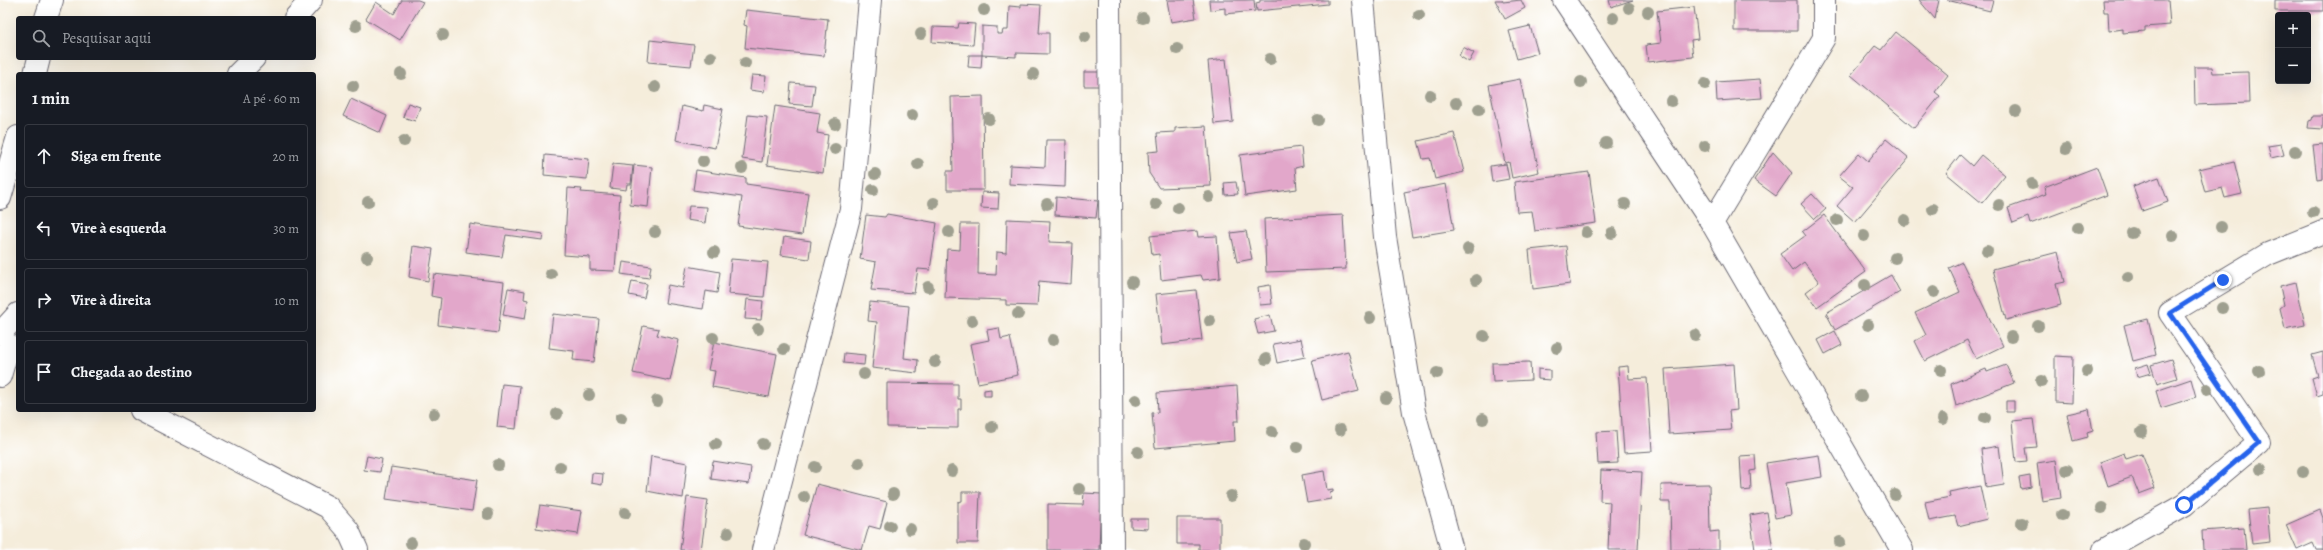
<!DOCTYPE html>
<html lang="pt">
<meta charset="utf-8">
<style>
body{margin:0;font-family:Alegreya,serif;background:#20242c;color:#f1f3f6}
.controls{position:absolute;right:12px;top:12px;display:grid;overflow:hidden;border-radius:4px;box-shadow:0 4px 16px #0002}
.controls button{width:36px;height:36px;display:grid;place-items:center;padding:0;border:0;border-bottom:1px solid #363941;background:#171b24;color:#f1f3f6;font:20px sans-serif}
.stop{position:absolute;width:12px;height:12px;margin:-9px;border:3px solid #2563eb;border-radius:50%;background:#fff}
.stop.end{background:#2563eb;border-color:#fff;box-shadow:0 1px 4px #0008}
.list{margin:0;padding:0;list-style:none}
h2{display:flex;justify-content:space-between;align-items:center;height:52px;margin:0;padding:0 16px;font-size:17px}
h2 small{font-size:13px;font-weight:400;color:#9ea1a6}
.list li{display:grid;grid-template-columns:26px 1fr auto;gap:12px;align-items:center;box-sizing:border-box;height:64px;margin:0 8px 8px;padding:0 8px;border:1px solid #363941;border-radius:4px}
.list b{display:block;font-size:15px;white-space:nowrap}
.list em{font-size:13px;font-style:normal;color:#9ea1a6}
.icon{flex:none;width:22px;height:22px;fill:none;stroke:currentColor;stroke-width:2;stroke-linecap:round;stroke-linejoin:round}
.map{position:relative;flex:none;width:2323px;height:550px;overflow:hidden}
.search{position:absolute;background:#171b24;box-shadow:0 4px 16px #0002;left:16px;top:16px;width:300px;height:44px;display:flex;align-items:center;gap:10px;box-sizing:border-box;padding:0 14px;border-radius:4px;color:#9ea1a6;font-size:15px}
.panel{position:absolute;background:#171b24;box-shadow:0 4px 16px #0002;left:16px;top:72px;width:300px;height:340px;border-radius:4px}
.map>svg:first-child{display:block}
.building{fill:#e2a7ca}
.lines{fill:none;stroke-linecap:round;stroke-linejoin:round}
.minor-casing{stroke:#6c6973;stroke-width:24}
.minor{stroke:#fff;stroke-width:22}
.tree{fill:#9e9f8f}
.route{stroke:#2563eb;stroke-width:5}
</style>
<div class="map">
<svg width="2323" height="550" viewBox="0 0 2323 550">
<rect width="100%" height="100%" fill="#fff"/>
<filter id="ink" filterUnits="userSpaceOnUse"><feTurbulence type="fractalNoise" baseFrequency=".025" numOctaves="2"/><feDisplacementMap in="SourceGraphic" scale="8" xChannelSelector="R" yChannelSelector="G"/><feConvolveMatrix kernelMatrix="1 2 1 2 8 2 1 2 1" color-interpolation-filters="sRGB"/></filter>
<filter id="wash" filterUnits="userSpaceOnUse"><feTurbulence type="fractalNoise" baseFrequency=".012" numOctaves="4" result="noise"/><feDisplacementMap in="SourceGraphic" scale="16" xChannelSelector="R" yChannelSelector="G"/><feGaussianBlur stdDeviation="0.9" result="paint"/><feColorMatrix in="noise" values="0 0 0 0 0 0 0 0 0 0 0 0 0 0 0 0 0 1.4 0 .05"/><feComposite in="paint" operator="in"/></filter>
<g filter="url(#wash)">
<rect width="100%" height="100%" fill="#f5eddb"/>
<g id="blocks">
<path class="building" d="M402 0H418L423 2 400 40 366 19 376 2 394 14Z
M1167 0H1193L1196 18 1171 22Z
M1209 0H1254L1255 11 1225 14V8L1210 10Z
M1260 0H1328V4L1257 11 1256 3 1260 2Z
M1495 0H1502L1503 2 1521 0 1525 8 1505 19Z
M1609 0H1633L1611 7Z
M1734 0H1797V31H1734Z
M1919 0H1939L1935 19Z
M1947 0H1993L1990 11Z
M2103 0H2168L2170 25 2145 27V31L2123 33V29L2109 31 2108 12H2104Z
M2275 0H2323V11H2275Z
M1021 4 1041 5 1039 33H1049V54L1016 53V57L982 55V26L997 27V34H1002L1003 30H1008L1009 6 1021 7Z
M1694 7 1698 39 1691 40 1693 57 1648 62 1646 45 1661 43 1657 11Z
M746 10 828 19 824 56 745 48 747 26 744 25Z
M959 23 975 24 973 45 932 42 933 27 958 28Z
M1530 26 1538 53 1517 59 1509 31Z
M1896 32 1948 75 1935 92 1940 96 1914 128 1851 75 1875 46 1881 50Z
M650 40 694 45 691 66 648 62Z
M1463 47 1474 53 1469 62 1459 56Z
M969 55H982L981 68 968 67Z
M1226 59 1233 122 1214 124 1208 61Z
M2194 67H2212L2213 73 2248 72 2249 103 2195 105Z
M1084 72H1102L1103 86H1084Z
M752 75 766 76 764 92 750 90Z
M1520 79 1539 172 1512 178 1509 162 1505 163 1489 85Z
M1760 79 1762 98 1717 101 1716 82Z
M791 83 815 85 812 106 789 104Z
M983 96 984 190H947V171H953L951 97Z
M351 99 387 116 380 133 343 116Z
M408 103 420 107 415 121 403 117Z
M704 105 723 109 715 148 676 140 682 106 703 111Z
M775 106 820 113 817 133 828 135 823 173 767 165Z
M748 115 767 117 762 162 742 159Z
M2313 116H2323V129L2308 128 2309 121 2312 120Z
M1206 126 1211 186 1159 188 1149 173 1148 152 1159 151 1157 133 1175 132V128Z
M1454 133 1464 172 1435 179 1430 158 1423 159 1418 141Z
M1886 139 1909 158 1855 222 1837 206 1853 187 1839 176 1859 153 1868 161Z
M1046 140H1066L1065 187 1009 184 1010 165 1045 167Z
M2281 144 2284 155 2271 158 2268 146Z
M2323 144V179L2317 180 2313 145Z
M1301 147 1303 166 1295 168 1297 189 1245 196 1240 155Z
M1773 152 1792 173 1776 196 1754 180Z
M545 155 589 159 587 179 544 175Z
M1960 155 1972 166 1981 155 2005 175 1982 203 1946 173Z
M2234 161 2242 194 2225 198 2222 188 2205 192 2199 169Z
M613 164 633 166 631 184H627L626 190 610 188Z
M1506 164 1509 179 1492 182 1490 166Z
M634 165 652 167 648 207 630 205Z
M2097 167 2107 195 2030 224 2028 217 2013 223 2008 208 2046 194 2044 187Z
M696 170 746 178V184L808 193 802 235 738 226 742 197 693 190Z
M1589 172 1596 223 1535 231 1532 211 1517 212 1514 182Z
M2159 177 2168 202 2142 211 2133 186Z
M1236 182 1238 194 1225 195 1224 183Z
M1446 184 1454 230 1412 237 1404 192Z
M568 188 582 189 581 192 620 195 615 271 590 270V257L564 255Z
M982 192 999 193 998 209 981 208Z
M1812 194 1826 209 1815 219 1801 204Z
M1056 197 1098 201 1096 218 1055 215Z
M689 206 707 207 705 223 687 220Z
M887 214 937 223 930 270 918 269 914 293 871 290 876 262 860 259 866 215 885 217Z
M1343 215 1346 269 1266 272 1264 219Z
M1824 215 1866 272 1817 307 1806 292 1819 282 1804 262 1792 271 1780 254 1805 236 1802 232Z
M1007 219 1050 221 1049 242 1073 243 1071 284 1039 281 1037 306 1006 305V300L945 298 947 249 960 250 961 224H979L978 274 996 275 997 252 1006 253Z
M470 224 543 234 542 240 506 235 502 257 466 252Z
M1197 231 1198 237 1217 236 1220 278 1203 280 1201 275 1161 280 1159 254 1152 255 1150 236Z
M1246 231 1252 259 1237 262 1231 233Z
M784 237 811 241 809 259 781 255Z
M413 246 433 249 428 281 409 277Z
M1566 246 1570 284 1533 289 1529 250Z
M2058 252 2065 282 2056 284 2061 305 2006 320 1993 269Z
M731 259 768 262 764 297 728 294Z
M623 262 651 266 649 278 621 274Z
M1962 262 2003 346 1976 359 1967 340 1925 361 1915 341 1926 335 1915 313 1960 292 1949 268Z
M687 266 720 272 717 293 706 291 703 309 665 303 668 285 683 288Z
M434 274 504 282 498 333 438 325 441 298 431 296Z
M1891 275 1900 292 1835 330 1826 313Z
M632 281 647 284 644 298 629 295Z
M2296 282 2305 325 2285 329 2280 308 2284 305 2280 286Z
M1270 285 1272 304 1260 305 1258 287Z
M508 288 525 291 524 299 528 300 525 319 503 315Z
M1196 290 1202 340 1162 345 1156 294Z
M747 299 763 301 761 320 745 319Z
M870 302 909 306 904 358 918 360 917 373 872 368 877 322 868 321Z
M553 314 599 319 594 362 573 360 574 351 549 348Z
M1270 315 1274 331 1258 334 1254 319Z
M2148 319 2156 355 2133 361 2124 325Z
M643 326 659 329 657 335 679 340 670 381 633 373Z
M999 328 1001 339 1010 337 1018 375 978 383 970 344 989 340 987 330Z
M1835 331 1842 345 1825 354 1818 340Z
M1301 339 1305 357 1277 363 1273 344Z
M714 342 777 354 769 397 712 387 715 371 708 370Z
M1348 351 1359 391 1322 400 1312 360Z
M2323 352V394L2317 396 2312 378 2318 376 2312 355Z
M844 353 865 355 864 365 843 363Z
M2055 356 2073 357 2072 403 2055 402Z
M2171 359 2177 378 2157 384 2151 365Z
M1530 362 1531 380 1493 382 1492 363Z
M1734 364 1737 410 1729 411 1731 430 1669 434 1665 369Z
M2148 364 2151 373 2137 377 2135 368Z
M2006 365 2014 383 1956 406 1951 384 1986 369 1987 372Z
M1628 366 1629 379 1647 378 1652 451 1624 453 1618 367Z
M1538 369 1550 370V380L1538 379Z
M2191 379 2196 397 2161 408 2156 391Z
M887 383 958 384V399H961V409H958V428L887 427Z
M502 384 520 386 516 429 497 427Z
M1237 386 1239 421H1234L1235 441 1155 448 1152 413 1158 412 1157 393Z
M991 389V396H984V390Z
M2006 401H2014V412H2006Z
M2089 409 2093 431 2087 433 2088 437 2073 441 2067 414Z
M2033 419 2037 447 2025 448 2027 461 2016 462 2012 421Z
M1616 431 1618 463 1598 464 1596 432Z
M1999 446 2004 485 1986 488 1981 449Z
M2124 453 2126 459 2142 454 2155 488 2139 494 2132 477 2108 486 2100 462Z
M1755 455 1756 470 1750 471 1751 490 1742 491 1740 456Z
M1819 455 1822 477 1786 483 1791 515 1775 518 1766 463Z
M367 456 382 459 380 472 364 470Z
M651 456 687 463 683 498 647 491Z
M2056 460 2061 498 2042 501 2037 463Z
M713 461 751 467 749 484 711 479Z
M391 467 477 480 472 511 386 499Z
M1601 470 1642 472 1638 550H1608L1610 502 1600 501Z
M1324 471 1327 490 1333 489V492L1330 493 1331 499 1307 503 1302 475Z
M592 473 603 474 602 485 591 483Z
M2030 476 2031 487 2021 489 2019 478Z
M817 484 887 502 880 529 869 526 862 550 803 535Z
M1709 484 1710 532 1719 531V550H1671L1670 502H1661V485Z
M1980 486 1987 519 1958 526 1955 516 1929 521 1925 502 1950 497 1949 492Z
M962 492H980L978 543H958V502L962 501Z
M1084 493 1101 494 1099 550H1048V504L1083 505Z
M687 497 708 500 701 550H680Z
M540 505 582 511 578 534 536 528Z
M2267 508 2270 542 2252 544 2248 510Z
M2320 510 2323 518V550H2316L2313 543 2297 550 2286 525Z
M1767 512 1773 550H1755L1750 515Z
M1177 518H1220V550H1199V544H1177Z
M1131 519H1148V529L1131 528Z
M2244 528 2246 550H2203L2202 531Z"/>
</g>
</g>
<g filter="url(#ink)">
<use href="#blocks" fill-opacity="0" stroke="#6c6973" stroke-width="1"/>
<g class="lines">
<g class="minor-casing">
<path id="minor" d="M1109 0 1112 550
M1363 0 1385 237 1414 412 1452 550
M1564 0 1712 223 1902 550
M46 18 52 0
M295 18 311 0
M35 74 39 58
M238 74 254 58
M0 198 18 137
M1712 223 1824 38V0
M0 334 18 314
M0 376 9 345
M141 410 328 507 348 530 357 550
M763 550 851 209 870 0
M2104 550 2184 505 2259 442 2170 313 2268 254 2323 232"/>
</g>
<use href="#minor" class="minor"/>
</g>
<g class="tree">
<circle cx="1629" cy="8" r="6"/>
<circle cx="984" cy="10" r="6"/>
<circle cx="1648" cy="12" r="6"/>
<circle cx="1419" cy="15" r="6"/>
<circle cx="1143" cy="18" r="6"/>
<circle cx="1613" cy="18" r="6"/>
<circle cx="356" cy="26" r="6"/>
<circle cx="921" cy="34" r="6"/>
<circle cx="443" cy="35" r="6"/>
<circle cx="1085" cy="37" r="6"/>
<circle cx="1177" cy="49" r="6"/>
<circle cx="711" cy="57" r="6"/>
<circle cx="1270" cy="59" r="6"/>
<circle cx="745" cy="63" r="6"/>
<circle cx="401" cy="74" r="6"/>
<circle cx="1033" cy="74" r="6"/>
<circle cx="1581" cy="82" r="6"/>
<circle cx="1705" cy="84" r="6"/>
<circle cx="353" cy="86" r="6"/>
<circle cx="655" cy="87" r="6"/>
<circle cx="1430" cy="95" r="6"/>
<circle cx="1671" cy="101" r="6"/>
<circle cx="1456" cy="103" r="6"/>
<circle cx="1479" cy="109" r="6"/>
<circle cx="2016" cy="111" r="6"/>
<circle cx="912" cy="115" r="6"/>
<circle cx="989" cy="119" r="6"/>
<circle cx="1318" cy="120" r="6"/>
<circle cx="835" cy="124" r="6"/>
<circle cx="404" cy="141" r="6"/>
<circle cx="1606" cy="143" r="6"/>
<circle cx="1705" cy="146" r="6"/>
<circle cx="835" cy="149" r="6"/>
<circle cx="2066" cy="149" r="6"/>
<circle cx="2295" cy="151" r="6"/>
<circle cx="703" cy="161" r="6"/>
<circle cx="918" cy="164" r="6"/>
<circle cx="742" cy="168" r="6"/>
<circle cx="875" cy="174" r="6"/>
<circle cx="2032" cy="184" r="6"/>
<circle cx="873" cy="190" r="6"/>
<circle cx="1209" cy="197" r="6"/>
<circle cx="368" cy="202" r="6"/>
<circle cx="934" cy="203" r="6"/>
<circle cx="1047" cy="204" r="6"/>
<circle cx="1156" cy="204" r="6"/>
<circle cx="1625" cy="204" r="6"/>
<circle cx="1999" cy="205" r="6"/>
<circle cx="1178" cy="208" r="6"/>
<circle cx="1933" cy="209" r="6"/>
<circle cx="2313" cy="212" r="6"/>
<circle cx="1837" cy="220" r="6"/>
<circle cx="1905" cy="220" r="6"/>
<circle cx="2221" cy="227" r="6"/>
<circle cx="2078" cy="228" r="6"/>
<circle cx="655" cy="232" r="6"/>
<circle cx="949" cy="232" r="6"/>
<circle cx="1586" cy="232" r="6"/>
<circle cx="1612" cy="233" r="6"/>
<circle cx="2132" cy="233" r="6"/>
<circle cx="1864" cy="236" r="6"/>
<circle cx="2173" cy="236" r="6"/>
<circle cx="1468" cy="249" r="6"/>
<circle cx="1987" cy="251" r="6"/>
<circle cx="714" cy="252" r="6"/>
<circle cx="367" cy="257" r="6"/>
<circle cx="1895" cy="258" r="6"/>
<circle cx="551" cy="274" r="6"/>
<circle cx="2128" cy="277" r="6"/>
<circle cx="1476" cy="280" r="6"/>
<circle cx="1132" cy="282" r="6"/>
<circle cx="1865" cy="285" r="6"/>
<circle cx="928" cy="287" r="6"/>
<circle cx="1934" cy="292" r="6"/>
<circle cx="2222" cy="308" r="6"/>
<circle cx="1018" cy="314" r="6"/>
<circle cx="1370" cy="318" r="6"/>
<circle cx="972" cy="321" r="6"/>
<circle cx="1210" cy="321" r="6"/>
<circle cx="1868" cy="325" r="6"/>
<circle cx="2038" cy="326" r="6"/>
<circle cx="758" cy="329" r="6"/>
<circle cx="1695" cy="335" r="6"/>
<circle cx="1484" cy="336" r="6"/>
<circle cx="2011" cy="337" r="6"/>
<circle cx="713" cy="338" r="6"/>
<circle cx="1053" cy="340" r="6"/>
<circle cx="1557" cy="348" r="6"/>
<circle cx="784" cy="349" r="6"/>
<circle cx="1266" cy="359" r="6"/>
<circle cx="935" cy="362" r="6"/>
<circle cx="1941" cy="370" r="6"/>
<circle cx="2087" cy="371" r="6"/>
<circle cx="2259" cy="371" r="6"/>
<circle cx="1437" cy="373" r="6"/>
<circle cx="864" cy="374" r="6"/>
<circle cx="2041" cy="381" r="6"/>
<circle cx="2207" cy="389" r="6"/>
<circle cx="589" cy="395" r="6"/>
<circle cx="1861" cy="396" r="6"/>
<circle cx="1386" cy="398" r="6"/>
<circle cx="1136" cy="400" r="6"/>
<circle cx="657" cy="401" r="6"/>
<circle cx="434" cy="414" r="6"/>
<circle cx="557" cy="414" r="6"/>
<circle cx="621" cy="418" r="6"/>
<circle cx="1985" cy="418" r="6"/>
<circle cx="1483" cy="419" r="6"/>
<circle cx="1943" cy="419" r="6"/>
<circle cx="992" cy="427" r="6"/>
<circle cx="1340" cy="430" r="6"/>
<circle cx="1272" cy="432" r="6"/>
<circle cx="2142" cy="432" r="6"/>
<circle cx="716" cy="444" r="6"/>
<circle cx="763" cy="444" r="6"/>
<circle cx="1297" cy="447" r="6"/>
<circle cx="1138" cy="452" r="6"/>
<circle cx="859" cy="463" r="6"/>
<circle cx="498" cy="465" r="6"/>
<circle cx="560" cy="467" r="6"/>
<circle cx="815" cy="467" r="6"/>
<circle cx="2261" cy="469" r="6"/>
<circle cx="2067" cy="470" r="6"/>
<circle cx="952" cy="471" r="6"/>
<circle cx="2303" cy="472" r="6"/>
<circle cx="1079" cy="489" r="6"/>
<circle cx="893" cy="494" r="6"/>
<circle cx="1895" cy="495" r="6"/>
<circle cx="1231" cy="496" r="6"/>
<circle cx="804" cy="497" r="6"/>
<circle cx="2102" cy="508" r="6"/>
<circle cx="625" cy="513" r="6"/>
<circle cx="488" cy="514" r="6"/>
<circle cx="2062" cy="515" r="6"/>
<circle cx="2022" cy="523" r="6"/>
<circle cx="890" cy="526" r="6"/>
<circle cx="910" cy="529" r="6"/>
<circle cx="728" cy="533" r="6"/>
<circle cx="1840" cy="542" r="6"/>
<circle cx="411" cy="543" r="6"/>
<circle cx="1304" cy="543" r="6"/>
</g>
</g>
<g class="lines" filter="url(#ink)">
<path class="route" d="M2184 505 2259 442 2170 313 2223 280"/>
</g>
</svg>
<div class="controls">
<button>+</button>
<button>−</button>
</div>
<div class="stop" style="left:2184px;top:505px"></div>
<div class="stop end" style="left:2223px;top:280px"></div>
<div class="search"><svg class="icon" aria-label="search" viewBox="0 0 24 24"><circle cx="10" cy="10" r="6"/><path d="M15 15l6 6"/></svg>Pesquisar aqui</div>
<section class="panel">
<h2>1 min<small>A pé · 60 m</small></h2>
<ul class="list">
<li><svg class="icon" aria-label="ahead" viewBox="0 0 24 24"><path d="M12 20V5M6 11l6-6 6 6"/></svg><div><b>Siga em frente</b></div><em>20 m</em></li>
<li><svg class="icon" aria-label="left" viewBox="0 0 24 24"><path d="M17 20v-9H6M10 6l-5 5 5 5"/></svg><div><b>Vire à esquerda</b></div><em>30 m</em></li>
<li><svg class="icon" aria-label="right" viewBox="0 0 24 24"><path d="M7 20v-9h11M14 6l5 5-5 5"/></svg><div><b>Vire à direita</b></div><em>10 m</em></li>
<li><svg class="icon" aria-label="arrive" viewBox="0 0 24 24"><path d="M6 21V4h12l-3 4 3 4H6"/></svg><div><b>Chegada ao destino</b></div></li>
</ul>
</section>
</div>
